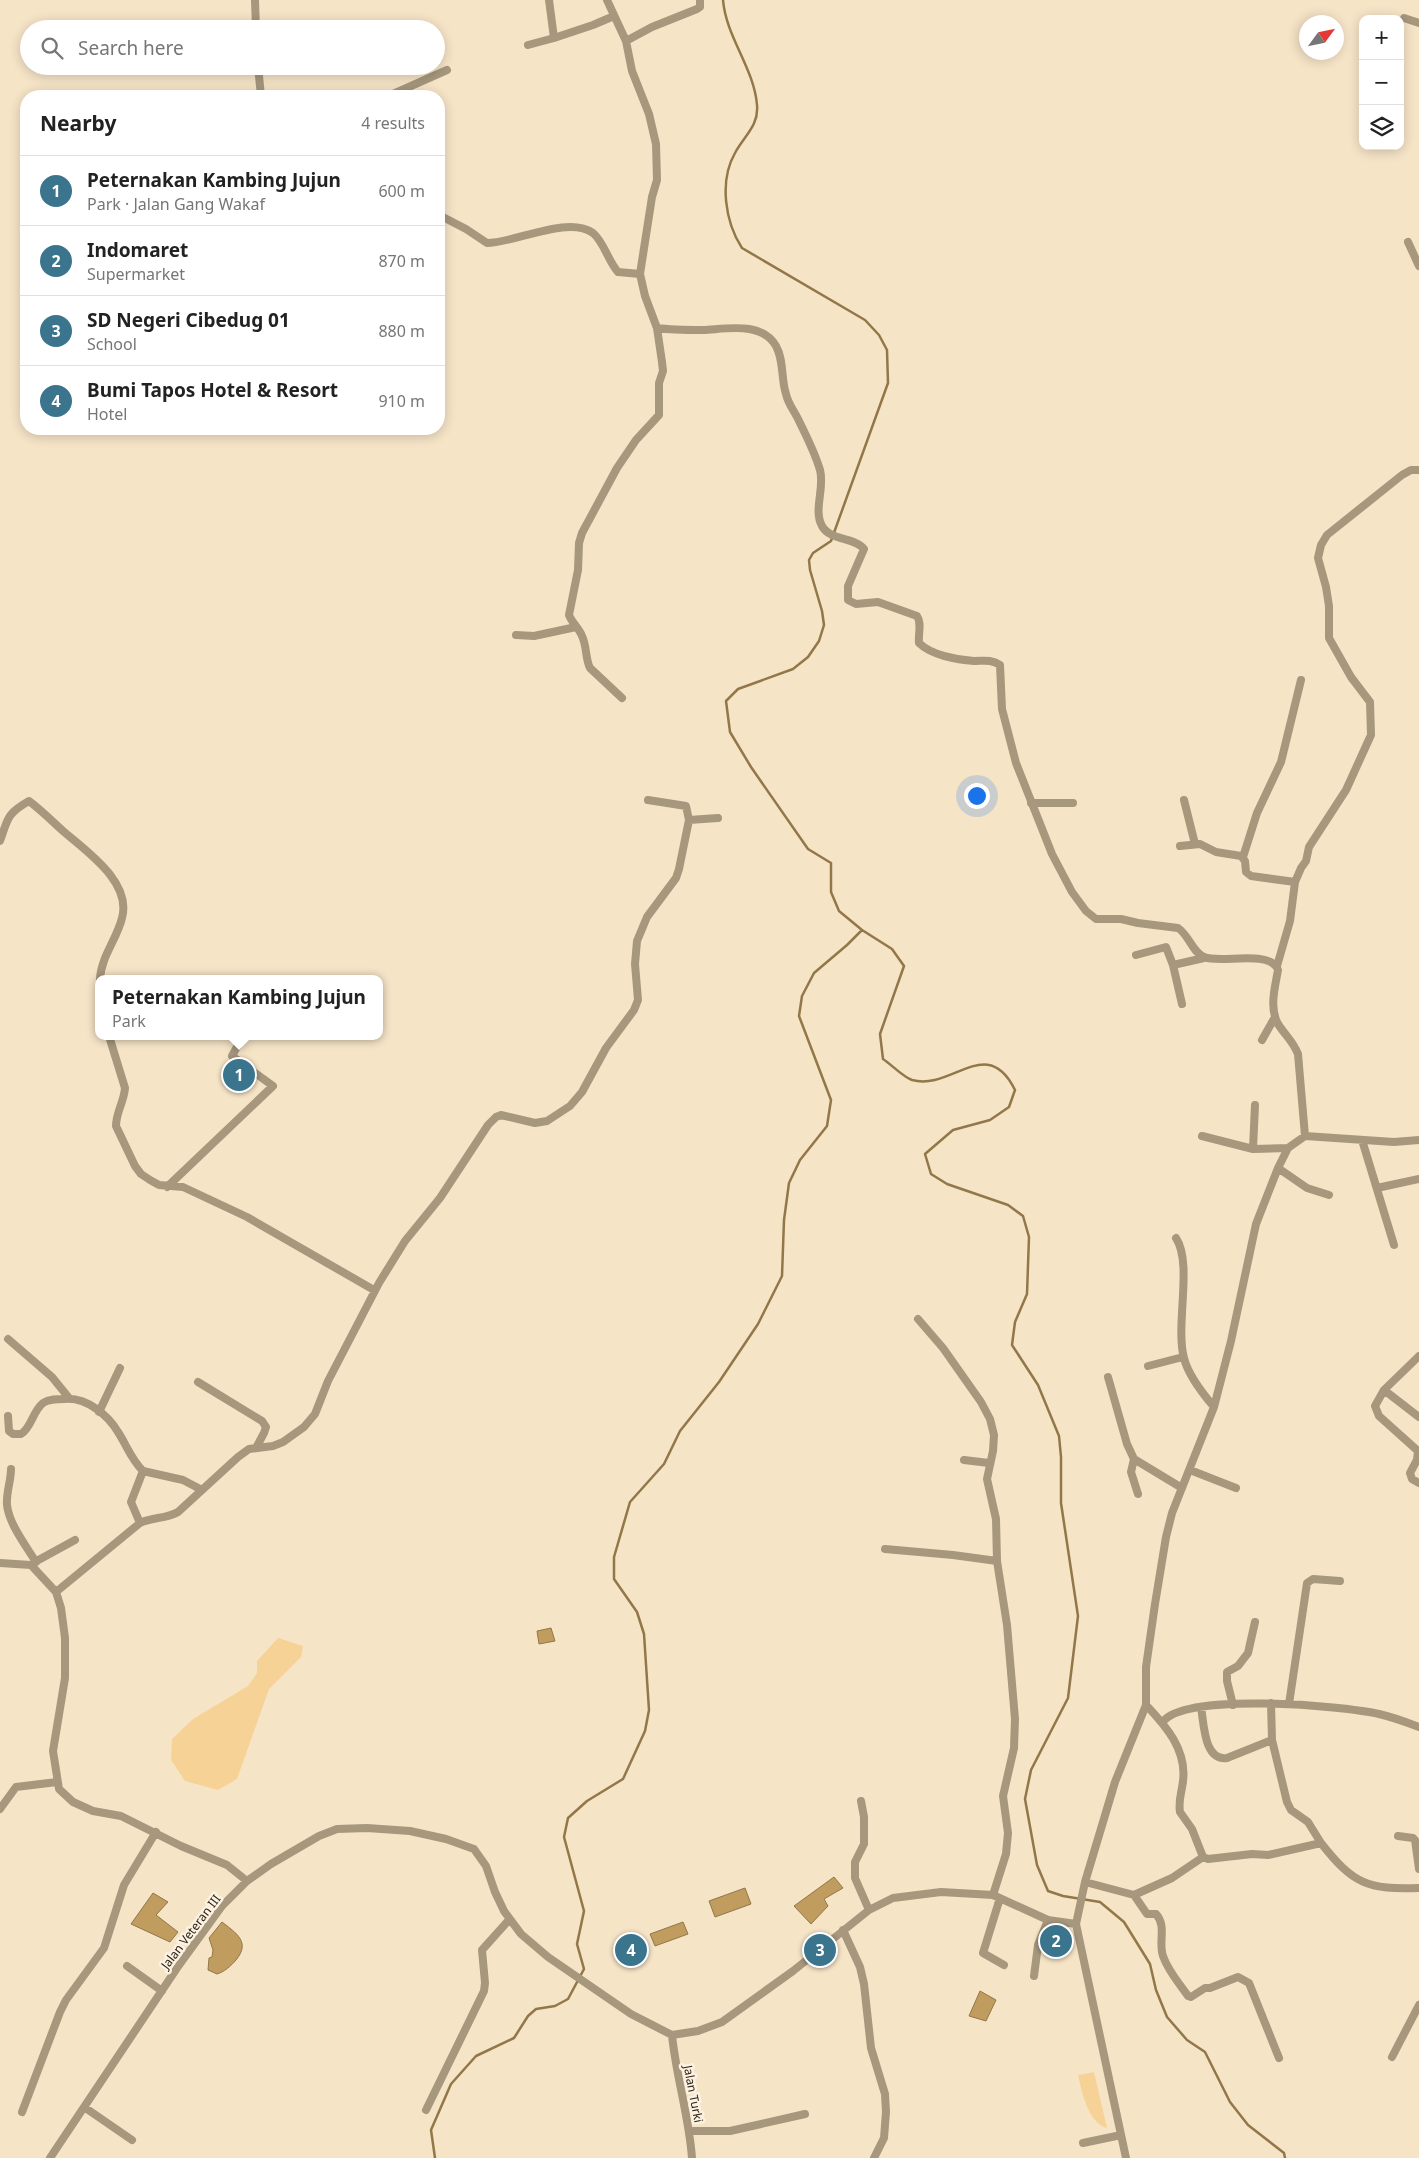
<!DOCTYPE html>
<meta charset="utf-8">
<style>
body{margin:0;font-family:"Noto Sans",sans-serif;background:#f6f6f6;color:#222}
.controls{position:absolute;right:15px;top:15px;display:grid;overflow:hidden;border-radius:10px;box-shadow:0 2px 12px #0003}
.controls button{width:45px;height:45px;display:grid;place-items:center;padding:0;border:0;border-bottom:1px solid #e0e0e0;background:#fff;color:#222;font:25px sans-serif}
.compass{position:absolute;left:1299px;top:15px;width:45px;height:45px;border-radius:50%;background:#fff;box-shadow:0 2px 12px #0003;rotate:57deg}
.you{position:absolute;left:976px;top:795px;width:18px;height:18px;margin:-12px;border:4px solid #fff;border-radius:50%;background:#1a73e8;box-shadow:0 0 0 8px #1a73e833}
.badge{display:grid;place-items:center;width:32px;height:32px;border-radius:50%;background:#3b748d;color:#fff;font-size:16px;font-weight:700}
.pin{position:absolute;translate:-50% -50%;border:2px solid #fff;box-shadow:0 1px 5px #0006}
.popup{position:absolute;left:95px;top:975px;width:288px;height:65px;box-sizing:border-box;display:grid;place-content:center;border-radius:10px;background:#fff;filter:drop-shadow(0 1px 4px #0005);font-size:16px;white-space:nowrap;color:#767676}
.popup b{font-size:19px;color:#222}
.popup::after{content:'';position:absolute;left:50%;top:100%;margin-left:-10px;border:10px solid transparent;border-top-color:#fff}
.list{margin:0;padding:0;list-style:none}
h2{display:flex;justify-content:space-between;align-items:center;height:65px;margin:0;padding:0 20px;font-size:21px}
h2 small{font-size:16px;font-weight:400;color:#767676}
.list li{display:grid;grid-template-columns:32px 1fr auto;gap:15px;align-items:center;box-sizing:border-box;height:70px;padding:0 20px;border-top:1px solid #e0e0e0}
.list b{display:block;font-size:19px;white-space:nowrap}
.list p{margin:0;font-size:16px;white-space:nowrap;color:#767676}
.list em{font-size:16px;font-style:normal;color:#767676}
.icon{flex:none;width:28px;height:28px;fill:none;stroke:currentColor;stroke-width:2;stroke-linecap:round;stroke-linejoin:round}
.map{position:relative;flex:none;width:1419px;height:2158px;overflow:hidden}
.search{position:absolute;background:#fff;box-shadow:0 2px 12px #0003;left:20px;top:20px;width:425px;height:55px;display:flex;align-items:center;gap:12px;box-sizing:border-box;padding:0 18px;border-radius:28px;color:#767676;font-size:19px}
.panel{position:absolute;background:#fff;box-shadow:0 2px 12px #0003;left:20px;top:90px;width:425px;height:345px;border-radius:20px}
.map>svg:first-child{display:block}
.green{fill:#f7d297}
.water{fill:#c09c5f;stroke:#927749}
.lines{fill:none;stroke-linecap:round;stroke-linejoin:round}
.stream{stroke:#927749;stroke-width:2.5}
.street{stroke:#a6977d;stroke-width:8}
.labels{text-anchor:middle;stroke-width:5;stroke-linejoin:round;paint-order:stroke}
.street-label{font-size:12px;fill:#282116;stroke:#fdf2e1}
</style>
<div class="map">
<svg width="1419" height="2158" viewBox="0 0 1419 2158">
<rect width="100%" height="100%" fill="#f6e4c7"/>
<path class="green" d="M278 1638 303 1646 301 1657 269 1689 237 1779 218 1790 185 1781 171 1760 172 1739 193 1719 248 1686 257 1673V1661Z
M1094 2072 1107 2128C1088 2123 1082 2092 1078 2075Z"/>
<path class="water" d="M551 1628 555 1641 539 1644 537 1631Z
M834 1877 843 1888 824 1899 828 1906 811 1924 794 1906Z
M745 1888 751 1904 715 1917 709 1901Z
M153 1893 168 1902 156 1915 178 1932 170 1942 131 1924Z
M222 1922C236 1933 251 1942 236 1960 231 1966 224 1972 217 1974L208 1970 209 1958 212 1957 213 1950 209 1938Z
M683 1922 688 1934 655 1946 650 1934Z
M980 1991 996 2000 986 2021 969 2016Z"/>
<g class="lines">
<path class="stream" d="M723 0C726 37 754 68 757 105 759 126 744 136 735 153 719 181 725 222 742 248L865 320 879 335 887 350 888 383 831 541 813 553 809 560 810 570 822 611 824 625 819 641 808 657 793 669 738 689 726 701 730 732 751 767 808 849 831 863V892L839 911 862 930 892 949 904 966 880 1034 883 1059C892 1065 903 1077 912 1080 952 1091 987 1033 1015 1090L1009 1107 990 1120 953 1130 925 1154 931 1174 947 1184 1008 1205 1023 1216 1029 1237 1027 1294 1015 1322 1012 1345 1038 1385 1059 1436 1061 1457V1503L1078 1616 1068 1698 1031 1770 1025 1799 1037 1865 1048 1891 1063 1896 1100 1902 1124 1922 1150 1964 1156 1990 1167 2017 1187 2040 1205 2052 1230 2102 1248 2125 1284 2153 1285 2158
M435 2158 431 2130 451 2084 476 2056 514 2038 528 2016 536 2009 555 2006 568 1999 584 1969 577 1944 584 1911 564 1837 568 1818 587 1801 623 1779 645 1731 649 1710 644 1634 637 1612 614 1579V1557L630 1502 664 1464 680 1431 719 1382 758 1324 782 1276 784 1220 789 1183 800 1160 827 1126 831 1100 799 1016 802 996 814 973 847 945 862 930"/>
<path class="street" d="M255 0 256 29
M549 0 554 38 593 25 614 16
M607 0 626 41 632 71 649 114 656 144 657 180 652 197 640 274 645 296 657 328 662 362 663 371 659 383V415L636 440 617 468 582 533 579 543 578 570 569 615C572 623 579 628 582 636 587 646 585 658 590 668L622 698
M1404 18 1419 23
M626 41 652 27 697 9 700 7V0
M528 45 554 38
M258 66 261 96
M382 96 393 94 447 70
M439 215 466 229 487 243C515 243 568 215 593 233 604 242 608 261 618 272L640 274
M1408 242 1419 266
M657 328C672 330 687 330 703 330 726 329 762 321 776 346 784 360 781 379 786 394 788 404 795 412 799 421 807 437 815 453 820 470 825 488 813 510 822 526 830 541 855 537 864 549L848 586V600L856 604 878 602 917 616C922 623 918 634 919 643 931 655 957 660 974 661 983 661 992 659 1000 665L1002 709 1016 763 1052 854 1072 892 1086 911 1096 919H1121L1138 923 1178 928C1189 935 1192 952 1204 957 1220 964 1271 949 1278 970 1275 987 1269 1008 1278 1024 1285 1035 1293 1041 1298 1054L1305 1136
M516 635 534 636 576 627
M1184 800 1195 844
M1031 803H1073
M689 820 718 818
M0 841C8 819 6 814 29 801 41 810 52 821 63 831 86 851 132 882 122 918 117 939 101 957 100 979
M1180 846 1200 844 1216 852 1241 856 1245 861 1246 872 1251 876 1295 882
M1243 857 1257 813 1281 762 1301 680
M1136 955 1166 947 1173 965
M1277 966 1290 921 1295 882 1301 868 1306 861 1309 847 1346 790 1371 735 1370 702 1351 677 1329 638V606L1326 587 1318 558 1321 545 1327 535 1402 475 1411 470H1419
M1182 1004 1173 965 1204 958
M109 1036 125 1088C124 1102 116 1112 116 1126L135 1166 141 1174 150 1180 159 1185 183 1187 247 1217 374 1290
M1262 1040 1275 1017
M1202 1136 1253 1149 1288 1148
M1362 1140 1394 1245
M1253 1149 1255 1105
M1278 1168 1307 1188 1329 1195
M167 1187 273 1086 232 1056 243 1036
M1377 1188 1419 1179
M1176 1238C1193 1264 1175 1325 1184 1358 1188 1375 1203 1394 1214 1407
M918 1319 943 1348 981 1402 990 1419 994 1435 993 1451 987 1479 996 1519 997 1561 1007 1625 1015 1719 1014 1748 1003 1796 1008 1833 1006 1854 993 1895
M8 1339 52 1377 69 1398
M1419 1356 1384 1390 1375 1406 1379 1416 1418 1451 1417 1460 1410 1473 1412 1479 1419 1483
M1148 1366 1183 1357
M1108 1377 1127 1444 1134 1459 1182 1488
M198 1382 262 1421 266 1427 264 1433 256 1448
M1384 1390 1419 1417
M99 1412 120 1368
M8 1416 9 1431 13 1434H21C32 1427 32 1412 43 1403 49 1399 57 1399 65 1399 86 1397 108 1415 118 1432 127 1446 131 1459 143 1471L131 1502 140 1523
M1134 1459 1131 1472 1138 1494
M964 1460 989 1463
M11 1469C11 1481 6 1493 7 1505 9 1524 26 1546 36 1562
M1190 1470 1236 1488
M143 1471 183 1480 202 1490
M885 1549 953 1555 997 1561
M0 1563 31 1565 56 1592 61 1608 65 1638V1678L53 1751 59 1789 73 1802 93 1811 121 1816 181 1846 227 1865 247 1881
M33 1563 75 1540
M56 1592 140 1523C152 1517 166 1519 178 1512L238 1457 249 1449 273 1446 283 1442 304 1427 315 1414 328 1381 379 1283 405 1241 440 1198 488 1125 496 1117 501 1115 535 1123 547 1121 570 1106 582 1092 606 1048 634 1010 638 1000 635 964 637 941 647 917 676 878 679 869 689 820 686 806 648 800
M1271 1703 1272 1740 1287 1802 1291 1810 1308 1822 1321 1843
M1289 1704 1307 1583 1313 1579 1340 1581
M1146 1705C1166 1726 1187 1750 1183 1781 1182 1791 1178 1801 1180 1812L1192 1829 1203 1857 1208 1859 1252 1854 1268 1855 1321 1843C1353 1884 1368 1890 1419 1888
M1233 1705 1227 1681V1672L1238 1666 1248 1653 1255 1622
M1201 1707C1204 1724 1204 1761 1227 1758L1272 1740
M1162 1723C1181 1691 1344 1706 1379 1714 1392 1717 1406 1722 1419 1727
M861 1801 864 1817V1844L855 1862V1878L869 1910
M0 1809 16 1787 57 1782
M1398 1836 1413 1838 1415 1840 1419 1869
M1085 1882 1134 1895 1172 1878 1203 1857
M1134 1895 1147 1914H1156C1167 1926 1158 1942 1163 1956 1168 1971 1179 1983 1188 1996L1191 1997 1205 1988H1210L1238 1977 1249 1983 1279 2058
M1000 1898 983 1953 1004 1965
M1076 1924 1126 2158
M843 1930 860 1967 864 1984 871 2048 885 2094 886 2112 884 2138 874 2158
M127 1966 162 1991
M1034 1976 1038 1945 1048 1920
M672 2035C676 2076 689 2116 692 2158
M1392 2057 1419 2005
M84 2107 132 2140
M426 2110 484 1991 485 1983 482 1950 509 1920
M22 2112 60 2012 66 2000 104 1948 124 1885 156 1832
M689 2131H730L805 2114
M1083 2143 1121 2135
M50 2158 177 1968 222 1906 247 1881 271 1864 319 1836 337 1829 367 1828 410 1831 446 1839 474 1849 486 1866 495 1892 504 1911 521 1934 548 1957 631 2014 672 2035 698 2031 722 2022 793 1971 869 1910 893 1898 941 1892 993 1895 1048 1920 1076 1924 1085 1882 1115 1782 1146 1705V1667L1155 1604 1166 1537 1172 1513 1214 1407 1231 1341 1256 1224 1278 1168 1288 1148 1305 1136 1394 1142 1419 1140"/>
</g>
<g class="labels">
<g class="street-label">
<text transform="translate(191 1932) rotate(-53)" y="4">Jalan Veteran III</text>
<text transform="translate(693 2094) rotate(79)" y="4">Jalan Turki</text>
</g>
</g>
</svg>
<div class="controls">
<button>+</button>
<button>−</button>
<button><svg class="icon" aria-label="layers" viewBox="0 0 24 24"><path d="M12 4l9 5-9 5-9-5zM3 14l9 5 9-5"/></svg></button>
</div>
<svg class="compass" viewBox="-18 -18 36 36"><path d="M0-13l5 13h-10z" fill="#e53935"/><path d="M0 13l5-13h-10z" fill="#767676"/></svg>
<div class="you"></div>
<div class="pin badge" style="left:239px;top:1075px">1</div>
<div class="popup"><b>Peternakan Kambing Jujun</b>Park</div>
<div class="pin badge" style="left:1056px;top:1941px">2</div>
<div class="pin badge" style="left:820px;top:1950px">3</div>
<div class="pin badge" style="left:631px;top:1950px">4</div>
<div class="search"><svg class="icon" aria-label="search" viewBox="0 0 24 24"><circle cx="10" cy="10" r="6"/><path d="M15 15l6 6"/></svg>Search here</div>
<section class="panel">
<h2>Nearby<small>4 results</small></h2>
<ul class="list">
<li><span class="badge">1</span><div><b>Peternakan Kambing Jujun</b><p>Park · Jalan Gang Wakaf</p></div><em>600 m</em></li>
<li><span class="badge">2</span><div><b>Indomaret</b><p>Supermarket</p></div><em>870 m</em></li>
<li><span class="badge">3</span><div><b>SD Negeri Cibedug 01</b><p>School</p></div><em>880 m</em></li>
<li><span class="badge">4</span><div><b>Bumi Tapos Hotel &amp; Resort</b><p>Hotel</p></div><em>910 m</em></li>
</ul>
</section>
</div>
